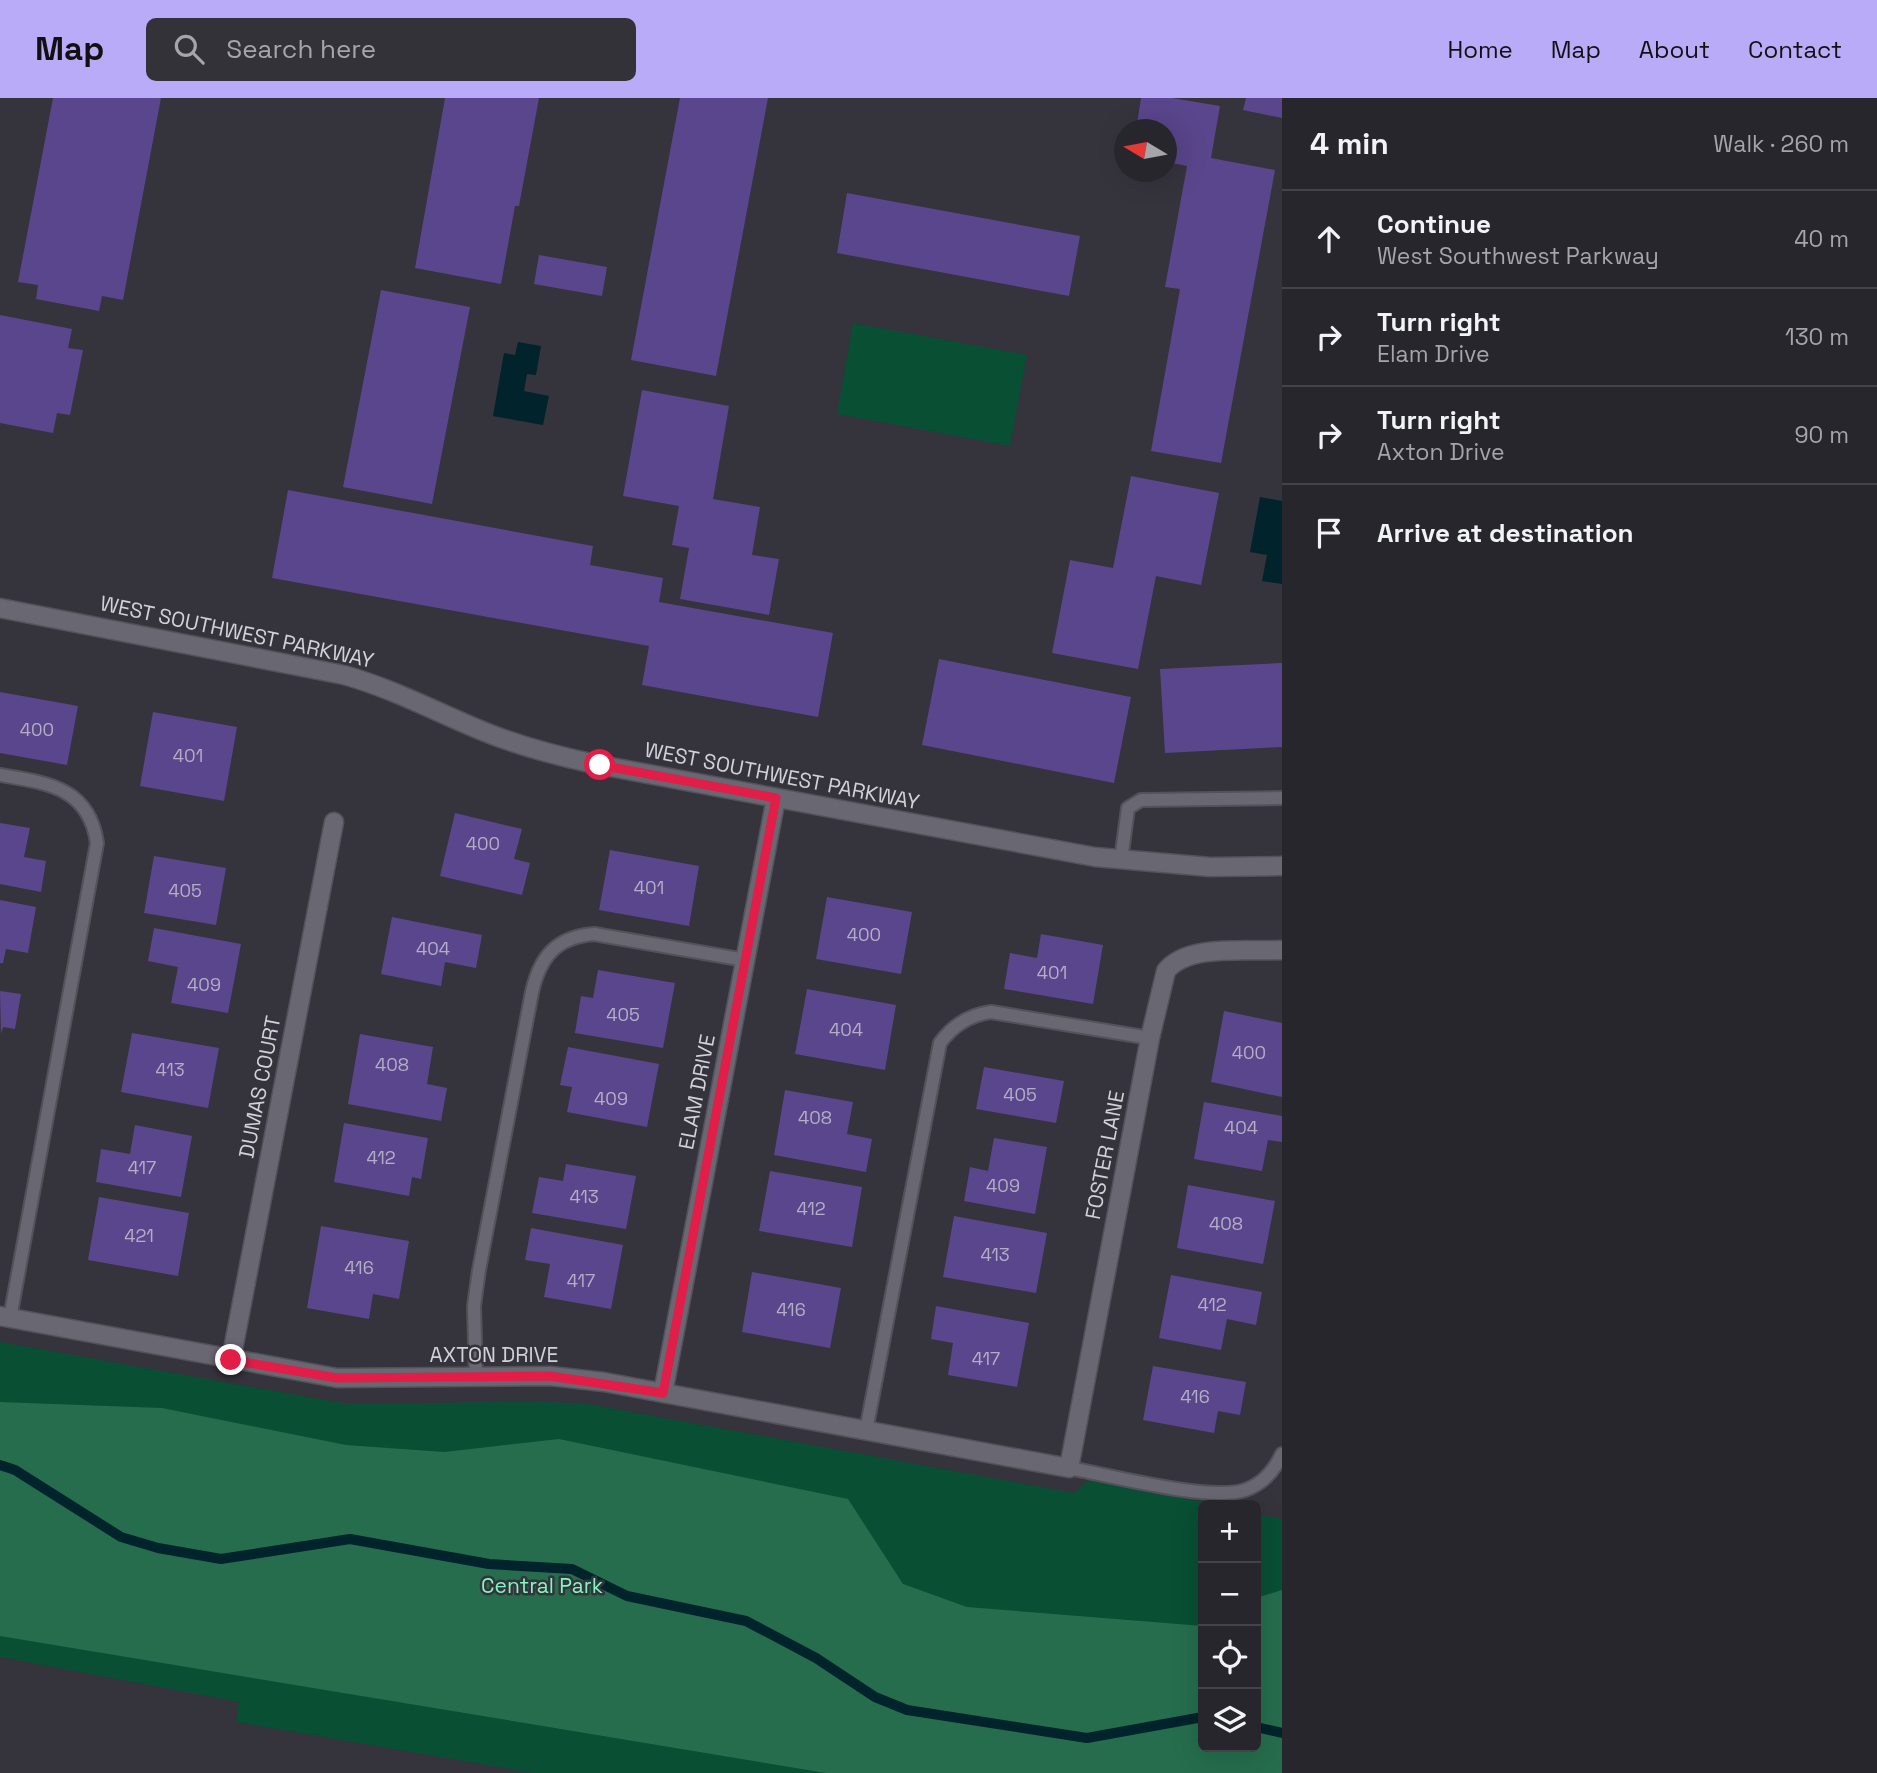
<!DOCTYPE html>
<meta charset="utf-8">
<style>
body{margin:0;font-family:"Space Grotesk",sans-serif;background:#343239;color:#f1f3f6}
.controls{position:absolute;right:21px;bottom:21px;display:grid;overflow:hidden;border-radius:10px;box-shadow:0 7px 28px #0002}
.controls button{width:63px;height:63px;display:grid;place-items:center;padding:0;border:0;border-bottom:2px solid #444349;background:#28262d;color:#f1f3f6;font:35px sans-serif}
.compass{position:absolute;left:1114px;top:21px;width:63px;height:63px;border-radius:50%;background:#28262d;box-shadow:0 7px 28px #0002;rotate:280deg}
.stop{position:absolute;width:21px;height:21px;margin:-16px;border:5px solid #e11d48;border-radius:50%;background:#fff}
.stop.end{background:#e11d48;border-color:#fff;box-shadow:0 2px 7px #0008}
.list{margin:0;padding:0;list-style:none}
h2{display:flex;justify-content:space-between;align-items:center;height:91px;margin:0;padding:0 28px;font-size:30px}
h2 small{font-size:23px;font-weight:400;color:#a5a5aa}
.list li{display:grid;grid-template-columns:46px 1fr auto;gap:21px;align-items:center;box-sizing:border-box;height:98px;padding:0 28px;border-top:2px solid #444349}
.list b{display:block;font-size:26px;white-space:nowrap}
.list p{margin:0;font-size:23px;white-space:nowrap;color:#a5a5aa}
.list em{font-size:23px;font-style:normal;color:#a5a5aa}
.icon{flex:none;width:38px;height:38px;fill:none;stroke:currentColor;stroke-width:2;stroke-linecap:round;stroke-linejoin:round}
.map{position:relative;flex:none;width:1282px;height:1675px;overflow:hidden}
header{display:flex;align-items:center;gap:42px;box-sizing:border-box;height:98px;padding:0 35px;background:#b9abf7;color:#111}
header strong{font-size:33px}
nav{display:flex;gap:38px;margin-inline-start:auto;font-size:24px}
.search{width:490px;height:63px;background:#343239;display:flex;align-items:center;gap:18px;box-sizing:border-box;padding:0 24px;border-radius:10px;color:#a5a5aa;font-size:26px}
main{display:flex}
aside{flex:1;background:#28262d}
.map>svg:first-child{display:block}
.green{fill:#084f34}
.forest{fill:#256d4d}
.water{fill:#00232c}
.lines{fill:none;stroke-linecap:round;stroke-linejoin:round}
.stream{stroke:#00232c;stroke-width:10}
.building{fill:#5a468c}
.lane-casing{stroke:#535159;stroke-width:16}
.street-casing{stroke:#535159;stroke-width:21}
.secondary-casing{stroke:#535159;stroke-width:21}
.lane{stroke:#696772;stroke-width:12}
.street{stroke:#696772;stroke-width:18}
.secondary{stroke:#696772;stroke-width:18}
.route{stroke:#e11d48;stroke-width:9}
.labels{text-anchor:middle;stroke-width:5;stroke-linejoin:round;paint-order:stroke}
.number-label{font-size:18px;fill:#b4aec4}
.street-label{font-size:21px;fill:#d2d1d7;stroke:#35333c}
.park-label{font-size:21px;fill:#7dfabf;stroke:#35333c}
</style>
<header>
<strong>Map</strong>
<div class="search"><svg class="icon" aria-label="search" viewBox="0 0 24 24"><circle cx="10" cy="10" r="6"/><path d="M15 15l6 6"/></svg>Search here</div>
<nav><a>Home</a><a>Map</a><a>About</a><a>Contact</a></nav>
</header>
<main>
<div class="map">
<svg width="1282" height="1675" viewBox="0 0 1282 1675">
<rect width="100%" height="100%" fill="#35333c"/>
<path class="green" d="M853 225 1027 257 1010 348 837 316Z
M0 1244 342 1305C424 1308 506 1300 588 1306L1074 1395 1086 1384 1098 1382 1216 1407H1203V1649H1256V1416L1282 1421V1675H533L236 1624 239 1604 0 1559Z"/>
<path class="forest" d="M0 1304 162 1310 346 1347 444 1354 559 1341 848 1401 903 1486 967 1509 1203 1528V1649H1256V1500L1282 1492V1675H826L0 1538Z"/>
<path class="water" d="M518 244 541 248 536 277 527 276 524 293 549 298 543 327 493 318 504 255 515 257Z
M1260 399 1282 403V486L1262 483 1267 457 1250 454Z"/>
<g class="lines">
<path class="stream" d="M0 1367 15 1372 121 1439 158 1450 221 1461 350 1441 489 1466 572 1471 627 1498 746 1523 816 1560 875 1599 907 1612 1087 1640 1203 1619
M1256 1629 1282 1635"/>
</g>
<path class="building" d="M53 0H161L123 202 102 198 99 213 36 201 38 187 18 184Z
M445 0H539L519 108H515L501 186 415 170Z
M680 0H768L716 278 631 262Z
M1141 0H1172L1220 8 1211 60 1275 72 1221 365 1151 353 1180 191 1165 189 1187 68 1167 64V32H1136Z
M1246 0H1282V20L1243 12Z
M847 95 1080 138 1069 198 837 155Z
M539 157 607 169 602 198 534 186Z
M381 192 470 209 432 406 343 389Z
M0 217 72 231 68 250 83 252 70 317 57 315 53 335 0 325Z
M642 292 729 308 713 401 760 409 752 457 779 461 769 517 680 501 689 450 672 447 679 408 623 398Z
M1131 378 1219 395 1201 487 1156 478 1138 571 1052 555 1070 462 1113 470Z
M288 392 593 448 590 467 663 480 659 504 833 535 818 619 642 587 649 548 272 480Z
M939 561 1131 599 1114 685 922 647Z
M1282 565V649L1165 655 1160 571Z
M0 594 78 608 67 667 0 655Z
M153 614 237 629 224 703 140 688Z
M455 715 522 731 514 761 530 765 522 797 440 778Z
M0 725 30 730 24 759 46 763 41 794 0 786Z
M610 752 699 768 689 828 599 812Z
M154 758 226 770 216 827 144 815Z
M827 799 912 814 901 876 816 861Z
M0 802 36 809 28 855 6 851 3 865H0Z
M392 819 482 837 476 870 445 864 441 888 381 876Z
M154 830 241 846 228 915 171 905 178 869 148 863Z
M1041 836 1103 847 1093 906 1004 891 1010 855 1037 860Z
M598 872 675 885 663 950 575 935 581 898 593 900Z
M807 891 896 907 885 972 795 956Z
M0 893 21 896 15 931 3 929 1 936Z
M1224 913 1282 925V999L1211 984Z
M132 935 219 950 208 1010 121 994Z
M360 936 433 949 427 986 447 990 441 1023 348 1006Z
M568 949 659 966 647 1029 567 1014 572 989 560 987Z
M984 969 1064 983 1056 1025 976 1011Z
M785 992 853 1004 847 1036 872 1041 866 1074 774 1057Z
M1204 1004 1282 1018V1044L1268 1042 1262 1073 1194 1061Z
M344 1025 428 1040 421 1081 412 1079 409 1098 334 1084Z
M135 1027 192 1038 181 1099 96 1084 101 1051 130 1056Z
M994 1040 1047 1049 1035 1116 964 1103 970 1069 988 1073Z
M566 1066 636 1078 626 1131 532 1115 539 1079 563 1083Z
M770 1073 862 1089 852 1149 759 1133Z
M1188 1087 1275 1103 1263 1166 1177 1150Z
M99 1099 189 1115 178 1178 88 1162Z
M954 1118 1047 1135 1036 1195 943 1179Z
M321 1128 409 1143 399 1201 373 1196 369 1221 307 1210Z
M531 1130 623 1147 611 1211 544 1199 550 1166 525 1162Z
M752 1174 841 1190 830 1250 742 1234Z
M1171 1177 1262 1194 1256 1227 1227 1221 1221 1252 1159 1240Z
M936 1208 1029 1225 1017 1289 948 1277 953 1245 931 1241Z
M1153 1268 1246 1284 1240 1317 1218 1313 1214 1335 1143 1322Z"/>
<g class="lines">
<g class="lane-casing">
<path id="lane" d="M0 677C47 685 89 689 97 745L10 1220
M1121 762 1128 710 1141 702 1282 700
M476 1280 474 1208 479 1172 532 894C540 859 556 839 594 836L745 862
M866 1333 940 945C953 927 969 917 991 914L1150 940
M1069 1370C1109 1377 1210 1404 1245 1392 1263 1386 1274 1373 1282 1356"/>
</g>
<g class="street-casing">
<path id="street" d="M0 1218 337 1280 550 1278 604 1284 1069 1370 1150 940 1166 873C1187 845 1249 854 1282 852
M231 1262 334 724
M663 1295 776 700"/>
</g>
<g class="secondary-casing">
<path id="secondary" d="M0 510 344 577C394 591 438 615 485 634 522 649 561 659 600 667L1095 759 1210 769 1282 768"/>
</g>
<use href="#lane" class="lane"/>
<use href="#street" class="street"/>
<use href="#secondary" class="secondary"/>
</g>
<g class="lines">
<path class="route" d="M231 1262 337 1280 550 1278 663 1295 776 700 600 667"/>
</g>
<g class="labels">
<g class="number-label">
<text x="37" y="638">400</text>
<text x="188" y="664">401</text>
<text x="483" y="752">400</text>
<text x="649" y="796">401</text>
<text x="185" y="799">405</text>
<text x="864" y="843">400</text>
<text x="433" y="857">404</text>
<text x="1052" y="881">401</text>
<text x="204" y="893">409</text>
<text x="623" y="923">405</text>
<text x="846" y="938">404</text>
<text x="1249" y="961">400</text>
<text x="392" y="973">408</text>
<text x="170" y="978">413</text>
<text x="1020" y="1003">405</text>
<text x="611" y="1007">409</text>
<text x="815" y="1026">408</text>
<text x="1241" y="1036">404</text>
<text x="381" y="1066">412</text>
<text x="142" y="1076">417</text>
<text x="1003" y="1094">409</text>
<text x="584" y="1105">413</text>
<text x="811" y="1117">412</text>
<text x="1226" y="1132">408</text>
<text x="139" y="1144">421</text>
<text x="995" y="1163">413</text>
<text x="359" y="1176">416</text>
<text x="581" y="1189">417</text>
<text x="1212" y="1213">412</text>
<text x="791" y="1218">416</text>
<text x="986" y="1267">417</text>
<text x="1195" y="1305">416</text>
</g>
<g class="street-label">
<text transform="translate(237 534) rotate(12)" y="7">WEST SOUTHWEST PARKWAY</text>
<text transform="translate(782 678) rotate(11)" y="7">WEST SOUTHWEST PARKWAY</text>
<text transform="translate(260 989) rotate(-79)" y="7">DUMAS COURT</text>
<text transform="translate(697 994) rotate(-79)" y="7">ELAM DRIVE</text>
<text transform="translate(1105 1057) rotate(-79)" y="7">FOSTER LANE</text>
<text x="494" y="1264">AXTON DRIVE</text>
</g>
<g class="park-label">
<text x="542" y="1495">Central Park</text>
</g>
</g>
</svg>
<div class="controls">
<button>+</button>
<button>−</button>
<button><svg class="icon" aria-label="locate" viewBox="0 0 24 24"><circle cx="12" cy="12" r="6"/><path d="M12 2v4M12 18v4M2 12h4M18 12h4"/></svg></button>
<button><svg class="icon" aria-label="layers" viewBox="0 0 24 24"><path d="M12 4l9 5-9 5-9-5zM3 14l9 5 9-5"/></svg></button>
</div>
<svg class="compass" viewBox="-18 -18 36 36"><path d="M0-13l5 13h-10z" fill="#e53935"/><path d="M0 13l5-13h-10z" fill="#a5a5aa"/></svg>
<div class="stop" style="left:600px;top:667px"></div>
<div class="stop end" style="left:231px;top:1262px"></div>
</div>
<aside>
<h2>4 min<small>Walk · 260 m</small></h2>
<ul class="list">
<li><svg class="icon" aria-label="ahead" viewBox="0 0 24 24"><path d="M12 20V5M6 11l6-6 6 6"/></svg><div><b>Continue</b><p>West Southwest Parkway</p></div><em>40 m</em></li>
<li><svg class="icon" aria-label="right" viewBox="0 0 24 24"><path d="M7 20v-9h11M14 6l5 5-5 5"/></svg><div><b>Turn right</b><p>Elam Drive</p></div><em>130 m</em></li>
<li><svg class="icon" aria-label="right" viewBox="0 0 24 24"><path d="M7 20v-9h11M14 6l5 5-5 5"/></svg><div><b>Turn right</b><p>Axton Drive</p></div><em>90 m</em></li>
<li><svg class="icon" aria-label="arrive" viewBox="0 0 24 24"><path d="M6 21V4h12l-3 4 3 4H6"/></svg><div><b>Arrive at destination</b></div></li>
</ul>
</aside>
</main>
